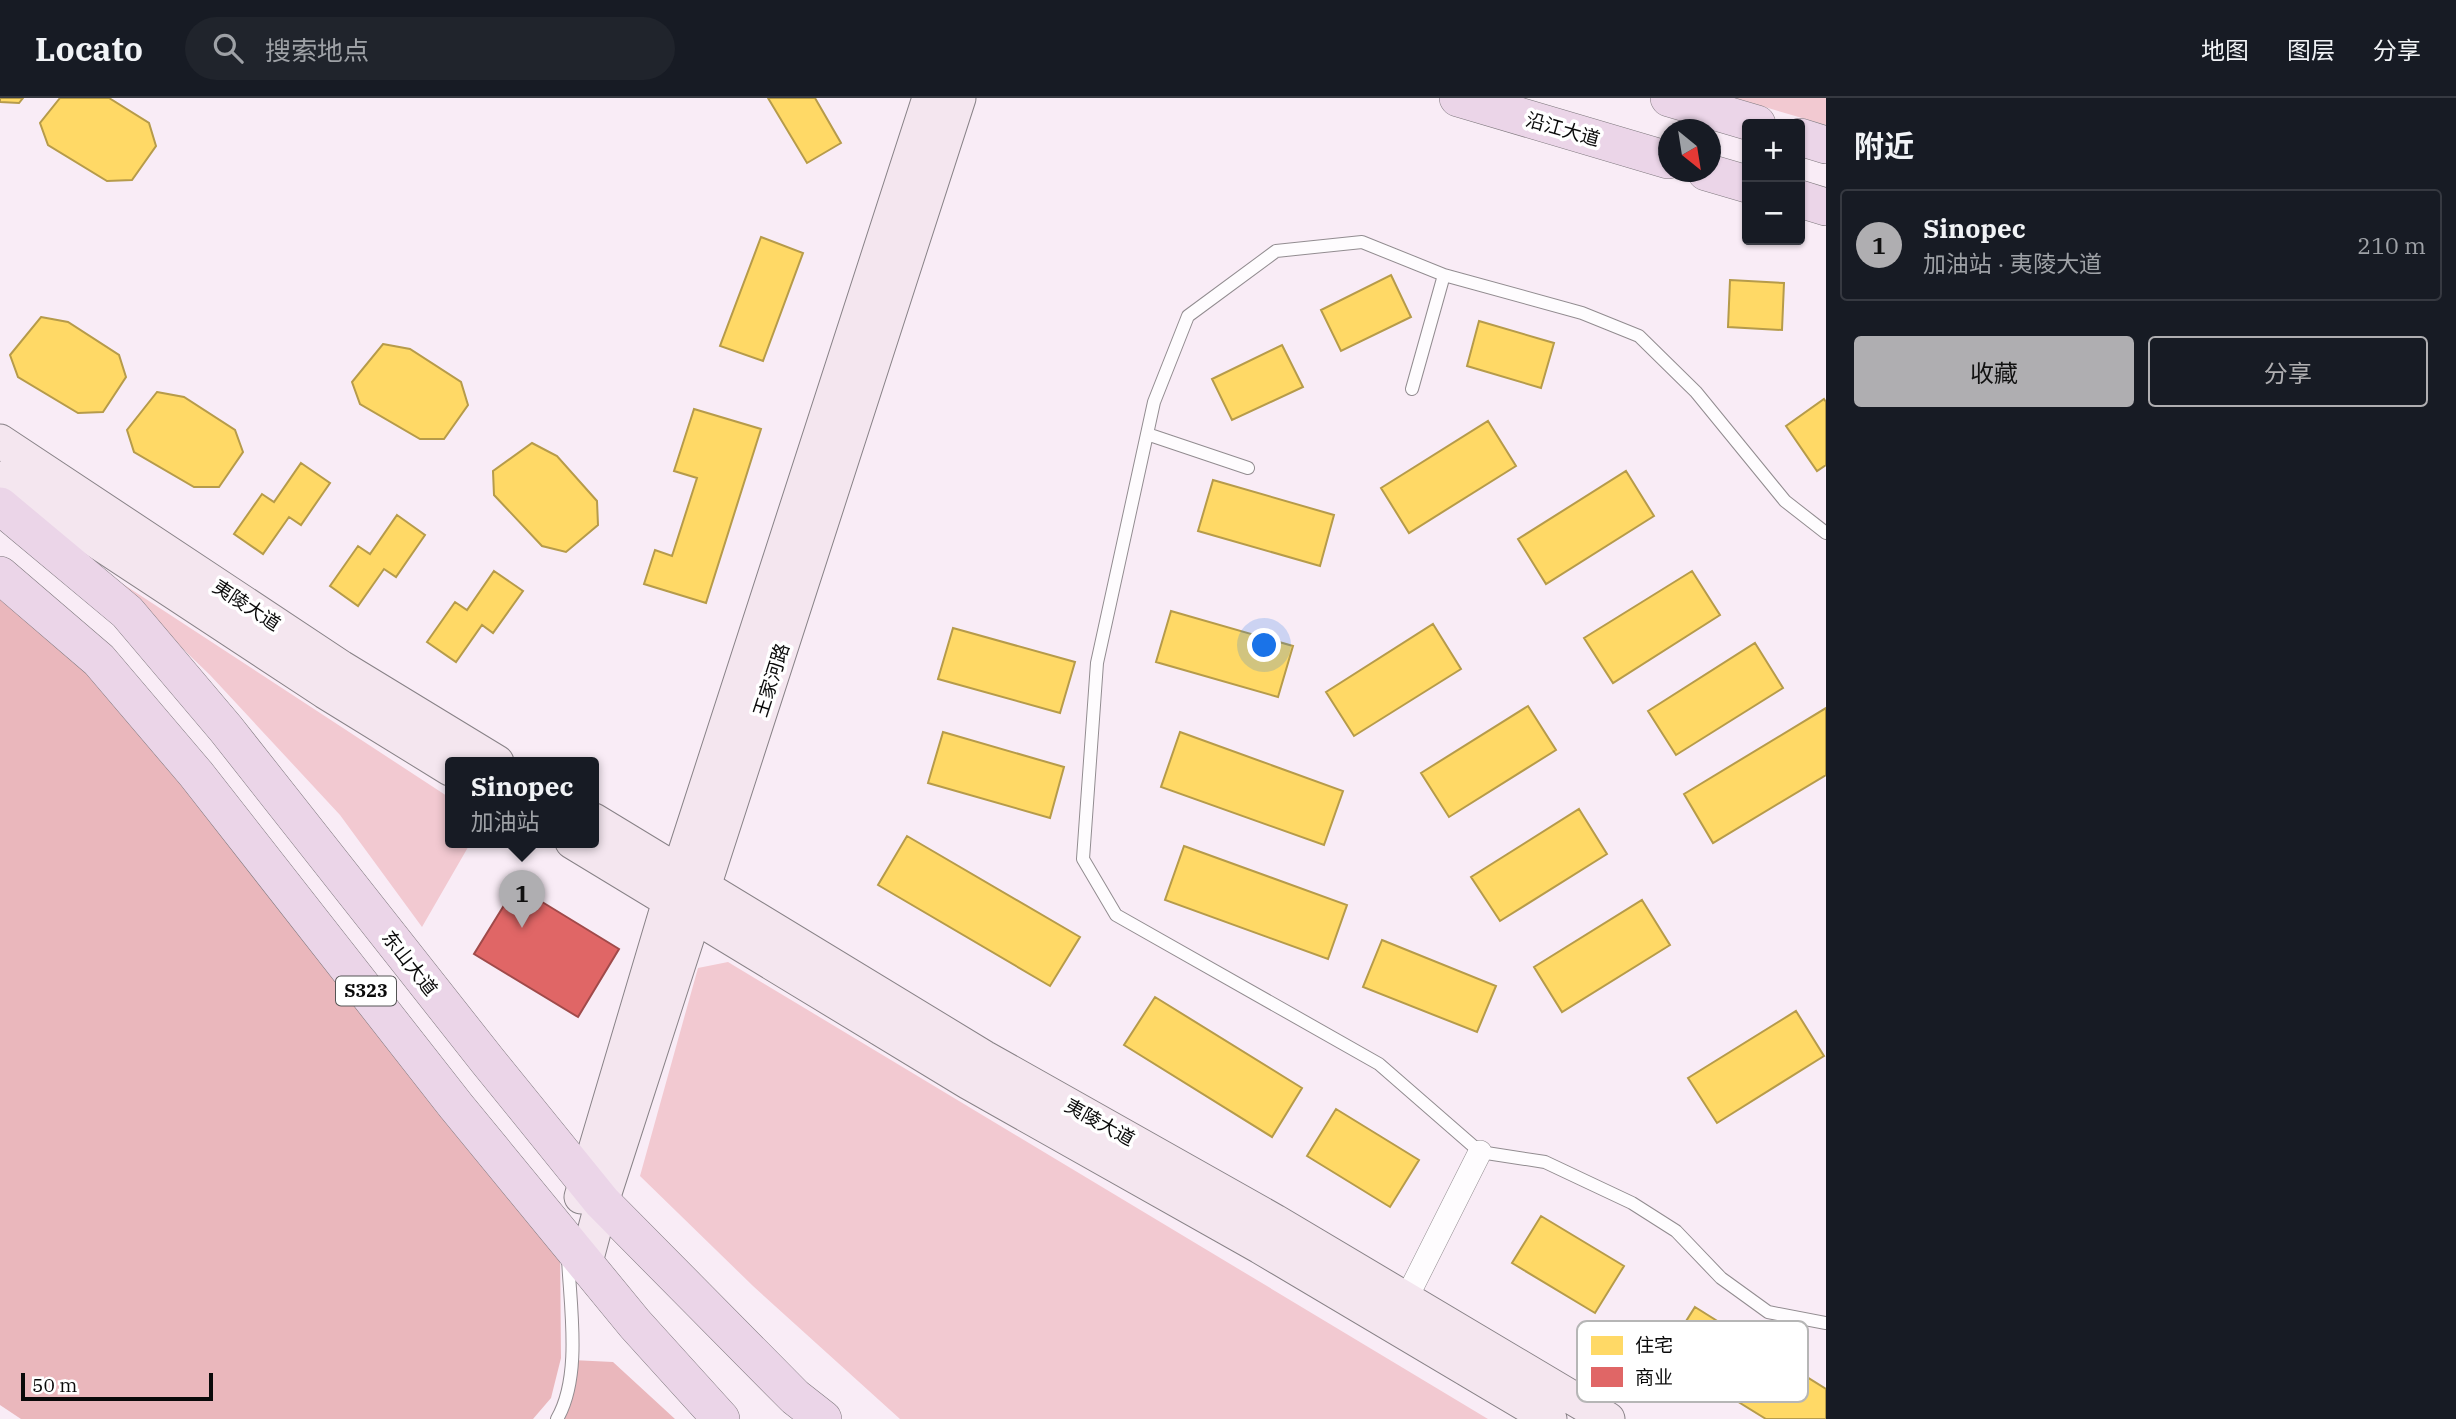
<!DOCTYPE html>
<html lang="zh">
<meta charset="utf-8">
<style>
body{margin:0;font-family:"IBM Plex Serif","Noto Sans SC",serif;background:#20242c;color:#f1f3f6}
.controls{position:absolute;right:21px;top:21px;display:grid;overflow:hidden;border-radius:7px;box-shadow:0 2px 5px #0004}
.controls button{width:63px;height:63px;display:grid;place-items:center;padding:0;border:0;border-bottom:2px solid #363941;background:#171b24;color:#f1f3f6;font:35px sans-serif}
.compass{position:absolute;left:1658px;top:21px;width:63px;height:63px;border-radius:50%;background:#171b24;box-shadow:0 2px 5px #0004;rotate:150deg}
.scale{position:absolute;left:21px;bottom:18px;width:192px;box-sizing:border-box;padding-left:7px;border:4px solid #0a0a0a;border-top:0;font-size:19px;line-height:24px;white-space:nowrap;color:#0a0a0a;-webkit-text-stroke:5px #fff;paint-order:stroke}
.you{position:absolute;left:1265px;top:548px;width:24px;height:24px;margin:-18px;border:5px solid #fff;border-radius:50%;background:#1a73e8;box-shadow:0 0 0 10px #1a73e833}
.badge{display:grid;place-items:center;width:46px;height:46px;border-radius:50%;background:#afaeb1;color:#111;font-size:23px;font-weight:700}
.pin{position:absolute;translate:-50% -58px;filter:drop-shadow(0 2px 4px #0008)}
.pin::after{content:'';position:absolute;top:37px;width:24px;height:21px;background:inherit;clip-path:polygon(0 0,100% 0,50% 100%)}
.popup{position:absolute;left:445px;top:659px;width:154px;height:91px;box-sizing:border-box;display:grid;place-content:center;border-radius:7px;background:#171b24;filter:drop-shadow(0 2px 5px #0005);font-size:23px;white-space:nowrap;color:#9ea1a6}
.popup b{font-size:26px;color:#f1f3f6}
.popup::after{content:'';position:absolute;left:50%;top:100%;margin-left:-14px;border:14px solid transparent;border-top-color:#171b24}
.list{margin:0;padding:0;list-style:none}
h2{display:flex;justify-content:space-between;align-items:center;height:91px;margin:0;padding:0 28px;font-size:30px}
h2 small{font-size:23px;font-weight:400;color:#9ea1a6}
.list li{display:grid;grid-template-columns:46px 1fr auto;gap:21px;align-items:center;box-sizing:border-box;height:112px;margin:0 14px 14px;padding:0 14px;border:2px solid #363941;border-radius:7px}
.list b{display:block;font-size:26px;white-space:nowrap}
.list p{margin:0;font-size:23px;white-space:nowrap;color:#9ea1a6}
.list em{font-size:23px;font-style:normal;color:#9ea1a6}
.actions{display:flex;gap:14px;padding:21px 28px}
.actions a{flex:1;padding:16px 0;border:2px solid #afaeb1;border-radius:7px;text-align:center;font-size:24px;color:#afaeb1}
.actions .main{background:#afaeb1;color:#111}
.icon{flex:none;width:38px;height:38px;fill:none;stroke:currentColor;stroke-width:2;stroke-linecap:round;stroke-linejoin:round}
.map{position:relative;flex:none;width:1826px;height:1321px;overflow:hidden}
header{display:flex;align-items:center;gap:42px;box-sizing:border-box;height:98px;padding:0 35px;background:#171b24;border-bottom:2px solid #363941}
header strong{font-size:33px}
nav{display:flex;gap:38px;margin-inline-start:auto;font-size:24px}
.search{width:490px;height:63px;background:#20242c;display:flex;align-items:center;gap:18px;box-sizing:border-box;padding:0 24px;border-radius:38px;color:#9ea1a6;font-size:26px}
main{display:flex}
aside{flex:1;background:#171b24}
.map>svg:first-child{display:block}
.green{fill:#f2c9d1}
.forest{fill:#eab7bc}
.homes{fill:#ffd966;stroke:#b69b4a;stroke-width:2}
.shops{fill:#e06666;stroke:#a04a4a;stroke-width:2}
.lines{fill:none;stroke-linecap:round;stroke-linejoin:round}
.lane-casing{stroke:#928c90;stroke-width:14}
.street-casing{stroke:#928c90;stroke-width:24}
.secondary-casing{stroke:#888287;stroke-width:35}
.primary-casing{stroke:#7f797e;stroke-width:38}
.lane{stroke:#fefcfe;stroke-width:12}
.street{stroke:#fefcfe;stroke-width:23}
.secondary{stroke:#f4e6ef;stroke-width:33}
.primary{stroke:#ebd5e8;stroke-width:37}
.labels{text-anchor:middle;stroke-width:7;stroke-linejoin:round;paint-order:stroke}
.shield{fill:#fff;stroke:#545454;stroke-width:2}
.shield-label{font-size:18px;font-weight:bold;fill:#0a0a0a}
.street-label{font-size:19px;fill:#0a0a0a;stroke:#fff}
.key{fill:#fff;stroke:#b6b6b6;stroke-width:2}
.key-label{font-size:19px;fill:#0a0a0a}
</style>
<header>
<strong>Locato</strong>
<div class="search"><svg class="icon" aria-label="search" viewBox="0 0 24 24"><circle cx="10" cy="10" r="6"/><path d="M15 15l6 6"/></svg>搜索地点</div>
<nav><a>地图</a><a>图层</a><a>分享</a></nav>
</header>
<main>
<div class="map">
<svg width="1826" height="1321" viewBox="0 0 1826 1321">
<rect width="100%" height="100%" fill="#f9ecf6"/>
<path class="green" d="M1734 0H1826V27Z
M100 471 450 700V744H471L422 829 340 717 210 577Z
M728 864 1488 1321H900L753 1188 640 1078 698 870Z"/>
<path class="forest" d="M0 501 90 568 560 1146 561 1260 551 1300 533 1321H21L0 1307Z
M572 1262 613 1264 675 1321H557Z"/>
<path class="homes" d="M0 0H23L19 5 0 4Z
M60 0H109L149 25 156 48 132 82 107 83 48 47 40 25Z
M768 0H815L841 45 807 65Z
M761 139 803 155 763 263 720 248Z
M1391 177 1411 219 1341 253 1321 212Z
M1730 182 1784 185 1782 232 1728 229Z
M41 219 68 224 119 257 126 279 103 314 78 315 18 279 10 257Z
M1479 223 1554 245 1541 290 1467 268Z
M383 246 410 251 461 284 468 307 444 341H420L360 306 352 284Z
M1282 247 1303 289 1232 322 1212 281Z
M157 294 184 299 235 332 243 354 219 389H194L134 354 127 332Z
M1824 301 1826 304V367L1817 373 1786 328Z
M694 311 761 331 706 505 644 486 655 452 672 458 697 380 674 373Z
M1488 323 1516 368 1409 435 1381 390Z
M532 345 557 358 597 403 598 427 566 454 542 448 494 397 493 373Z
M301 365 330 385 301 427 289 419 263 456 234 436 262 396 274 404Z
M1626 373 1654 418 1546 486 1518 441Z
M1213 382 1334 417 1320 468 1198 433Z
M397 417 425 437 396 479 384 471 358 508 330 488 358 448 370 456Z
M494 473 523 493 493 535 482 527 456 564 427 544 455 504 467 512Z
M1692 473 1720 517 1613 585 1584 540Z
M1171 513 1293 548 1278 599 1156 564Z
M1433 526 1461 571 1354 638 1326 594Z
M953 530 1075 564 1060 615 938 581Z
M1755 545 1783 590 1676 657 1648 613Z
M1528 608 1556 652 1449 719 1421 675Z
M1826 610V677L1713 745 1684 696Z
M943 634 1064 669 1050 720 928 685Z
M1180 634 1343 693 1324 747 1161 689Z
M1579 711 1607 756 1500 823 1471 779Z
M907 738 1080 839 1050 888 878 787Z
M1184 748 1347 807 1328 861 1165 802Z
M1642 802 1670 847 1562 914 1534 869Z
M1382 842 1496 888 1477 934 1363 889Z
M1155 899 1302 990 1272 1039 1124 947Z
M1796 913 1824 958 1717 1025 1688 980Z
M1336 1011 1419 1062 1390 1109 1307 1058Z
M1541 1118 1624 1168 1595 1215 1512 1165Z
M1695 1209 1826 1291V1321H1766L1664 1258Z"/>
<path class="shops" d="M516 788 619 851 578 919 474 856Z"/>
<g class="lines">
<g class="lane-casing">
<path id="lane" d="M1412 291 1444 177
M1147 336 1248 370
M1826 435 1785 403 1696 294 1639 238 1582 215 1444 177 1362 144 1276 153 1188 218 1154 304 1097 565 1083 761 1116 817 1379 966 1480 1054 1545 1064 1632 1105 1676 1133 1721 1180 1768 1214 1826 1225
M557 1321C582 1278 570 1208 568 1160"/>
</g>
<g class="street-casing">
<path id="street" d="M1408 1202V1197L1480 1054"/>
</g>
<g class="secondary-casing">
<path id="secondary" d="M0 343 341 569 497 664
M0 380 325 594 450 671
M594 722 984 959 1275 1123 1608 1321
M572 744 969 985 1260 1149 1550 1321
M581 1099 669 803 929 0
M586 1164 602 1104 959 0"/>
</g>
<g class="primary-casing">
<path id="primary" d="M1458 0 1668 62
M1669 0 1757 26
M1800 39 1826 47
M1706 74 1747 86
M1800 101 1826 109
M0 408 127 514 226 631 487 962 602 1104 795 1299 823 1321
M0 477 99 562 196 676 456 1008 635 1226 721 1321"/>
</g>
<use href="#lane" class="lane"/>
<use href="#street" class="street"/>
<use href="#secondary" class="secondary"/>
<use href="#primary" class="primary"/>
</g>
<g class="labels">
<rect class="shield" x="336" y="878.5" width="60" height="29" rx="5"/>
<g class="shield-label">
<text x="366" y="899">S323</text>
</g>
<g class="street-label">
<text transform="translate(1563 31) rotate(16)" y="7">沿江大道</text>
<text transform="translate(247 507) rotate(33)" y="7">夷陵大道</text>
<text transform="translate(771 582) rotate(-72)" y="7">王家河路</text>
<text transform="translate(410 865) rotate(52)" y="7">东山大道</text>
<text transform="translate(1100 1024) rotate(29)" y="7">夷陵大道</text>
</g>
</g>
<rect x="1577" y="1223" width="231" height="81" rx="10" class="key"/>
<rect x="1591" y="1238" width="32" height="19" fill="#ffd966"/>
<rect x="1591" y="1269" width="32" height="20" fill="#e06666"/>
<g class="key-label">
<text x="1635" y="1254">住宅</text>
<text x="1635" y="1286">商业</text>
</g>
</svg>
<div class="controls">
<button>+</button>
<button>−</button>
</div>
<svg class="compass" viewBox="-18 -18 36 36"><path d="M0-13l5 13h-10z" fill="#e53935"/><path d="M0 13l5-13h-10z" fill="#9ea1a6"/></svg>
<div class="scale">50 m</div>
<div class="you"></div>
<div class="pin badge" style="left:522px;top:830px">1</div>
<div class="popup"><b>Sinopec</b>加油站</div>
</div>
<aside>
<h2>附近<small></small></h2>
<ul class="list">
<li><span class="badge">1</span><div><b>Sinopec</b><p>加油站 · 夷陵大道</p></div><em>210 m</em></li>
</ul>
<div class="actions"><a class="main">收藏</a><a>分享</a></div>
</aside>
</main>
